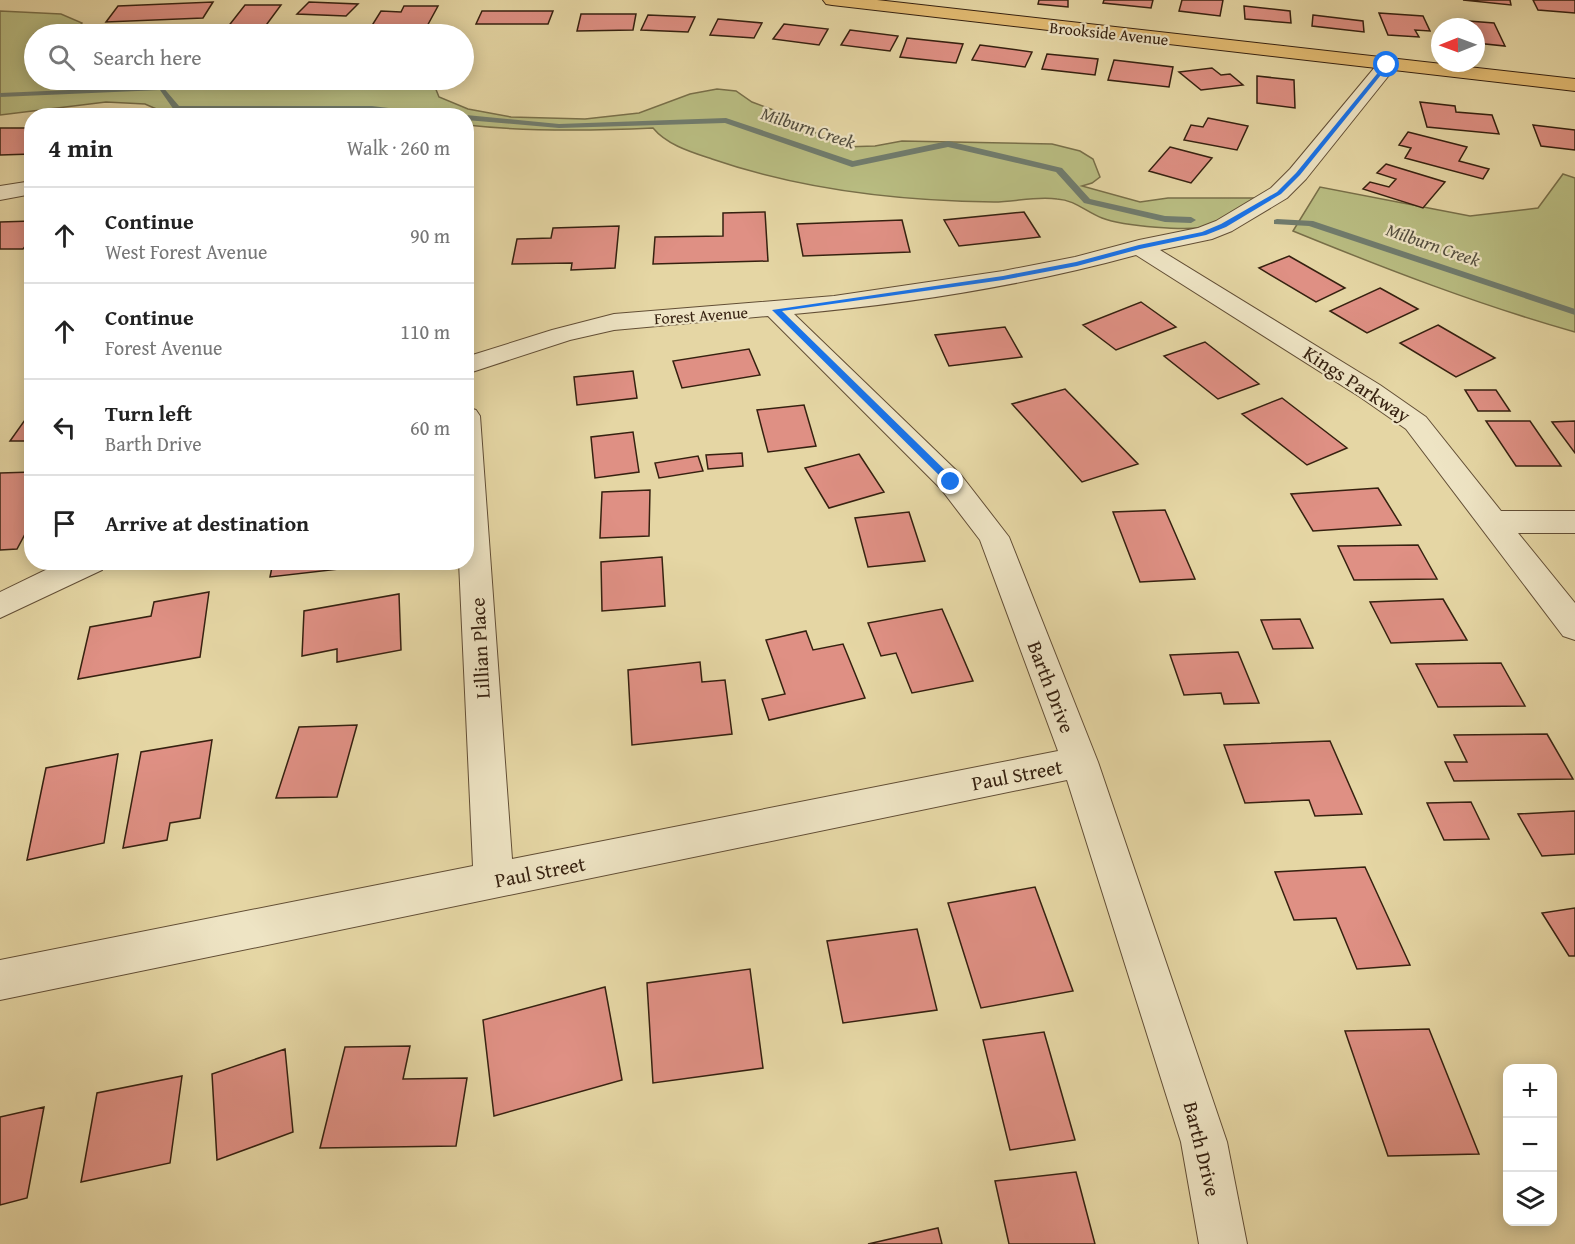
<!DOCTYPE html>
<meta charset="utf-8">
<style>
body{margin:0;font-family:"Gentium Book Plus",serif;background:#f6f6f6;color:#222}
.controls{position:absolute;right:18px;bottom:18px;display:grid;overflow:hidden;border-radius:12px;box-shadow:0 3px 15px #0003}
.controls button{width:54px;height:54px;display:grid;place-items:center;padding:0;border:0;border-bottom:2px solid #e0e0e0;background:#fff;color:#222;font:30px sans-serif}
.compass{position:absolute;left:1431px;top:18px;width:54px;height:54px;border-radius:50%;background:#fff;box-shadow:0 3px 15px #0003;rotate:269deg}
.stop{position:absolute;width:18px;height:18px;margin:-14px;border:4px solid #1a73e8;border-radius:50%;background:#fff}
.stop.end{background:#1a73e8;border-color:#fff;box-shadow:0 2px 6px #0008}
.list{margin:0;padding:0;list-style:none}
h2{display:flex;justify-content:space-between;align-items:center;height:78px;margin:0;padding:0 24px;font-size:26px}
h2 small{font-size:20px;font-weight:400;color:#767676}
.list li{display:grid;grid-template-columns:39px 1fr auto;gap:18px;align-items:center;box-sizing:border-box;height:96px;padding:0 24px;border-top:2px solid #e0e0e0}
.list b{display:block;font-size:22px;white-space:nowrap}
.list p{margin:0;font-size:20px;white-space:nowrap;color:#767676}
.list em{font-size:20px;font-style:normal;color:#767676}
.icon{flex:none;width:33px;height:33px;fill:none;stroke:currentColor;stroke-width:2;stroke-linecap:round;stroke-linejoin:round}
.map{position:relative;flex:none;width:1575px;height:1244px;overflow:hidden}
.search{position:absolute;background:#fff;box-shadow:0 3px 15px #0003;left:24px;top:24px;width:450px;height:66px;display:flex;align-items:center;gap:15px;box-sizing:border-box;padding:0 21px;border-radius:33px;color:#767676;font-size:22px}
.panel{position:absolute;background:#fff;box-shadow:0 3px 15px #0003;left:24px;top:108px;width:450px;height:462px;border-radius:24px}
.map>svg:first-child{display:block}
.green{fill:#b9bd82;stroke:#786f49;stroke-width:1.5}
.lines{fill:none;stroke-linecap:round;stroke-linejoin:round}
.stream{fill:#707c6e;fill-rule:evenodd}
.building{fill:#df9084;stroke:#362110;stroke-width:1.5}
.minor-casing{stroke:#624e35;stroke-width:2}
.major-casing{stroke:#362110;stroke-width:2}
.minor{fill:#eee4c4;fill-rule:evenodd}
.major{fill:#e2bb72;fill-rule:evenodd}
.route{fill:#1a73e8}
.labels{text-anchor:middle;stroke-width:4.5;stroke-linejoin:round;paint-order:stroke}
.far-street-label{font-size:16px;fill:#362110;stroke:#eee4c4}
.far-water-label{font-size:18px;font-style:italic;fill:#534e3f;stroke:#eee4c4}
.street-label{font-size:20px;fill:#362110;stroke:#eee4c4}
</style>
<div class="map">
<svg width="1575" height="1244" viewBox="0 0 1575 1244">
<rect width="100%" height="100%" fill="#e5d6a4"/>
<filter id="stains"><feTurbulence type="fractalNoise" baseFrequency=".00333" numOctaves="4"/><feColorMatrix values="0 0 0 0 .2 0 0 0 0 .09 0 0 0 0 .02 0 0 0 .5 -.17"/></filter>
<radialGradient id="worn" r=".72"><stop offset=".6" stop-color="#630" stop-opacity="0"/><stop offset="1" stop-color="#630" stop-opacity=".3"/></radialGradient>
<path class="green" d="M0 11 61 14 82 23 73 34H34V80H435V87L439 97 468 109 511 117 585 119 639 113 690 94 717 89 736 91 752 102 776 111 842 147 875 146 902 141 1052 144 1080 151 1093 159 1100 177 1092 183 1082 186 1140 202 1168 198H1257C1244 206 1224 221 1210 226 1189 232 1123 226 1102 218 1086 212 1075 200 1057 199 1035 196 1015 202 994 202 899 201 802 190 712 159 691 152 667 145 653 128 590 131 529 132 467 125L466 116H366L318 112 181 114 161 111 145 104 106 102 0 115Z
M1563 174 1575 178V332C1479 305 1386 269 1293 231L1320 187 1470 216 1538 208Z"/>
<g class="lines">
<path class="stream" d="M162 86 179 106H372L456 116H422L372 110H174L160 90 0 97V93Z
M466 115 559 124 726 118 853 161 948 141 1062 168 1090 199 1165 216 1191 217 1196 220 1191 223 1165 222 1084 203 1056 172 948 147 852 167 725 123 559 128 466 120V116H463Z
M1277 219 1313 221 1575 309V315L1309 226 1274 224V220Z"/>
</g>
<path class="building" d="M1039 0H1068V7L1038 4Z
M1104 0H1153L1151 8 1103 3Z
M1182 0H1223L1220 16 1179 11Z
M1463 0H1510L1511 5Z
M1533 0H1575V13L1538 10Z
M213 2 203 18 106 22 118 6Z
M309 2 358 4 346 16 297 14Z
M245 5H281L264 28H227Z
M404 6H438L426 28 371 27 381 11 401 12Z
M1244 6 1290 11 1291 23 1245 19Z
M482 11H553L548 24H476Z
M1379 13 1423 16 1430 31 1415 30 1419 37 1388 35Z
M581 14H636L633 30 577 31Z
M648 15 695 17 688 32 641 30Z
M1313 15 1363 21 1364 32 1312 26Z
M718 19 762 23 754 38 710 35Z
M1455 20 1494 23 1505 46 1476 43V27H1459Z
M784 24 828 29 819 45 773 39Z
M850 30 898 36 890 51 841 45Z
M907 38 963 44 956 63 900 57Z
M980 45 1032 52 1025 67 972 60Z
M1047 54 1098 59 1095 75 1042 69Z
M1114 60 1173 67 1169 87 1108 80Z
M1212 68 1221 75 1230 74 1243 85 1201 90 1179 72Z
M1257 76 1294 80 1295 108 1257 103Z
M1420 102 1455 106 1456 112 1492 115 1499 134 1427 127Z
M1208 118 1248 126 1237 150 1184 140 1191 125 1203 127Z
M1533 125 1575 130V150L1541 146Z
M0 128H32V154L0 155Z
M1408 132 1467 147 1459 161 1489 169 1483 179 1405 158 1411 148 1399 145Z
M1170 147 1212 158 1191 183 1149 171Z
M1386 164 1445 182 1423 208 1363 189 1370 182 1389 187 1396 179 1377 173Z
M765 212 768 261 653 264 655 237 723 236V213Z
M1024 212 1040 237 959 246 944 220Z
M902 220 910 252 803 256 797 224Z
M32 221V238L23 249H0V222Z
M619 226 615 268 571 270 572 263 512 264 517 239 551 238 553 228Z
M1289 256 1345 288 1316 302 1259 268Z
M1380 288 1418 309 1367 333 1330 311Z
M1141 302 1176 327 1116 350 1083 325Z
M1438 325 1495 358 1456 377 1400 343Z
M1005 327 1022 357 949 366 935 335Z
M1205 342 1259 384 1218 399 1164 356Z
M749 349 760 375 682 388 673 361Z
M633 371 637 398 577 405 574 377Z
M1065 389 1138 464 1082 482 1012 404Z
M1465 390H1496L1510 411H1478Z
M1282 398 1347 448 1307 465 1242 414Z
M804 405 816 446 768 452 757 410Z
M32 410V441H10Z
M1486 421H1530L1561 466H1516Z
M1575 421V453L1552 422Z
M633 432 639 472 595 478 591 437Z
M742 453 743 466 708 469 706 455Z
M859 454 884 492 829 508 805 468Z
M698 456 703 471 659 478 655 463Z
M32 472V521L17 549 0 550V473Z
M1378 488 1401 525 1313 531 1291 494Z
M650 490 649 536 600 538 602 492Z
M1165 510 1195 579 1140 582 1113 512Z
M909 512 925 561 868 567 855 518Z
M1418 545 1437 579 1354 580 1338 546Z
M662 557 665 606 602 611 601 562Z
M273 562H400L270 577Z
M209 592 200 657 78 679 90 627 151 616 154 602Z
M399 594 401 650 337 662V649L302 656 304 611Z
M1443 599 1467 640 1391 643 1370 602Z
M942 609 973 681 912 693 896 653 881 656 868 623Z
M1300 619 1313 648 1273 649 1261 620Z
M806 631 813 650 843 644 865 698 769 720 762 699 785 694 766 640Z
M1238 652 1259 703 1224 704 1221 693 1184 695 1170 655Z
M700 662 702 682 725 680 732 734 632 745 628 670Z
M1501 663 1525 706 1438 707 1416 664Z
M357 725 337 797 276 798 299 727Z
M1547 734 1573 779 1454 781 1445 762H1467L1454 735Z
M212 740 200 818 170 823 167 840 123 848 141 752Z
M1330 741 1362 814 1315 816 1309 800 1245 803 1224 745Z
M118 754 104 843 27 860 46 768Z
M1471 802 1489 839 1444 840 1427 803Z
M1575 811V854L1542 856 1518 814Z
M1365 867 1410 965 1357 969 1336 918 1294 920 1275 872Z
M1035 887 1073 991 981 1008 948 903Z
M1575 908V956H1569L1542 913Z
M917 929 937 1010 843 1023 827 941Z
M750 969 763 1068 653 1083 647 983Z
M605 987 622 1080 494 1116 483 1020Z
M1429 1029 1479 1154 1388 1156 1345 1031Z
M1044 1032 1075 1140 1010 1150 983 1040Z
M410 1046 403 1079 467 1078 456 1146 320 1148 345 1047Z
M285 1049 293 1132 217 1160 212 1074Z
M182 1076 170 1163 81 1182 97 1093Z
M44 1107 27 1198 0 1205V1117Z
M1076 1172 1095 1244H1009L995 1181Z
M938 1228 942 1244H868Z"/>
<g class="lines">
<g class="minor-casing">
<path id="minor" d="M1387 59 1394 61 1396 65 1394 69 1306 179 1287 198 1232 231 1212 239 1160 250 1380 385 1426 417 1501 511H1575V533H1518L1575 603V640L1563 636 1406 429 1360 397 1136 255C1027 285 907 304 794 314L961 475 1009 537 1098 762 1227 1142 1247 1244H1199L1181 1142 1067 780 0 1000V960L473 866 459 562H466V407L476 410 480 416 512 859 1058 751 980 540 941 489 768 316 614 330 570 340 466 374V357L552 330 614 314 834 296 1003 271 1075 257 1139 240 1198 228 1216 221 1271 188 1290 169 1380 61Z
M32 181V194L0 200V186Z
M62 562H106L102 570 0 618V592Z"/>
</g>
<g class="major-casing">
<path id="major" d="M823 0H877L1575 79V91L832 5 826 4Z"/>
</g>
<use href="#minor" class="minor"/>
<use href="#major" class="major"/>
</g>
<path class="route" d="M1385 64 1389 65 1300 175 1281 194 1226 227 1206 235 1140 249 1077 266 1003 280 782 311 955 480V484H948L772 310 1003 276 1076 262 1139 245 1202 232 1221 224 1277 192 1296 173Z"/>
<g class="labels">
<g class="far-street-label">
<text transform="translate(1109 33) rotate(6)" y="6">Brookside Avenue</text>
<text transform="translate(701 315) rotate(-4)" y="6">Forest Avenue</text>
</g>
<g class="far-water-label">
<text transform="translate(808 128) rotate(18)" y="6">Milburn Creek</text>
<text transform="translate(1433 245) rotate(19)" y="6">Milburn Creek</text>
</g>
<g class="street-label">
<text transform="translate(1357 384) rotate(33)" y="7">Kings Parkway</text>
<text transform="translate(480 648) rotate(-93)" y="7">Lillian Place</text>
<text transform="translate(1051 687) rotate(69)" y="7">Barth Drive</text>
<text transform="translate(1017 775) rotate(-11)" y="7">Paul Street</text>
<text transform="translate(540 872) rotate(-11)" y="7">Paul Street</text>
<text transform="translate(1202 1149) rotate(76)" y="7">Barth Drive</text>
</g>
</g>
<rect width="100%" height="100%" filter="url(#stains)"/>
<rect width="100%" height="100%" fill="url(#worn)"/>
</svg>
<div class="controls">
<button>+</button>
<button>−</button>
<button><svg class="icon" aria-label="layers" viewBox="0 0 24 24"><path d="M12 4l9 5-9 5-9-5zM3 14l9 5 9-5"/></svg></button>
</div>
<svg class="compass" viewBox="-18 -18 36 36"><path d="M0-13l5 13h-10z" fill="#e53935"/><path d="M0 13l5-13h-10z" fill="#767676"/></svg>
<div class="stop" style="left:1387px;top:65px"></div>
<div class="stop end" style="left:951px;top:482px"></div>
<div class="search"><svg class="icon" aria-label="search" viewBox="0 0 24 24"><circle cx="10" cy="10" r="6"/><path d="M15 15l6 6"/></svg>Search here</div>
<section class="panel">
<h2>4 min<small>Walk · 260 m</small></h2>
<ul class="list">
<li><svg class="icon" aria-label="ahead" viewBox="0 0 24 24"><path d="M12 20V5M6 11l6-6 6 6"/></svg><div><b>Continue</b><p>West Forest Avenue</p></div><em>90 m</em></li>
<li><svg class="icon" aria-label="ahead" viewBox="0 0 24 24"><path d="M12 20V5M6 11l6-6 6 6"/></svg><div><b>Continue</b><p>Forest Avenue</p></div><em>110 m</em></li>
<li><svg class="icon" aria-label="left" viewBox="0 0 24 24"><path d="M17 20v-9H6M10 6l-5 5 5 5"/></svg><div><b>Turn left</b><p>Barth Drive</p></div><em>60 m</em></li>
<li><svg class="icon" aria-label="arrive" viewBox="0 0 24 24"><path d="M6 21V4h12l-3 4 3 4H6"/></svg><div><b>Arrive at destination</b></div></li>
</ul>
</section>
</div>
